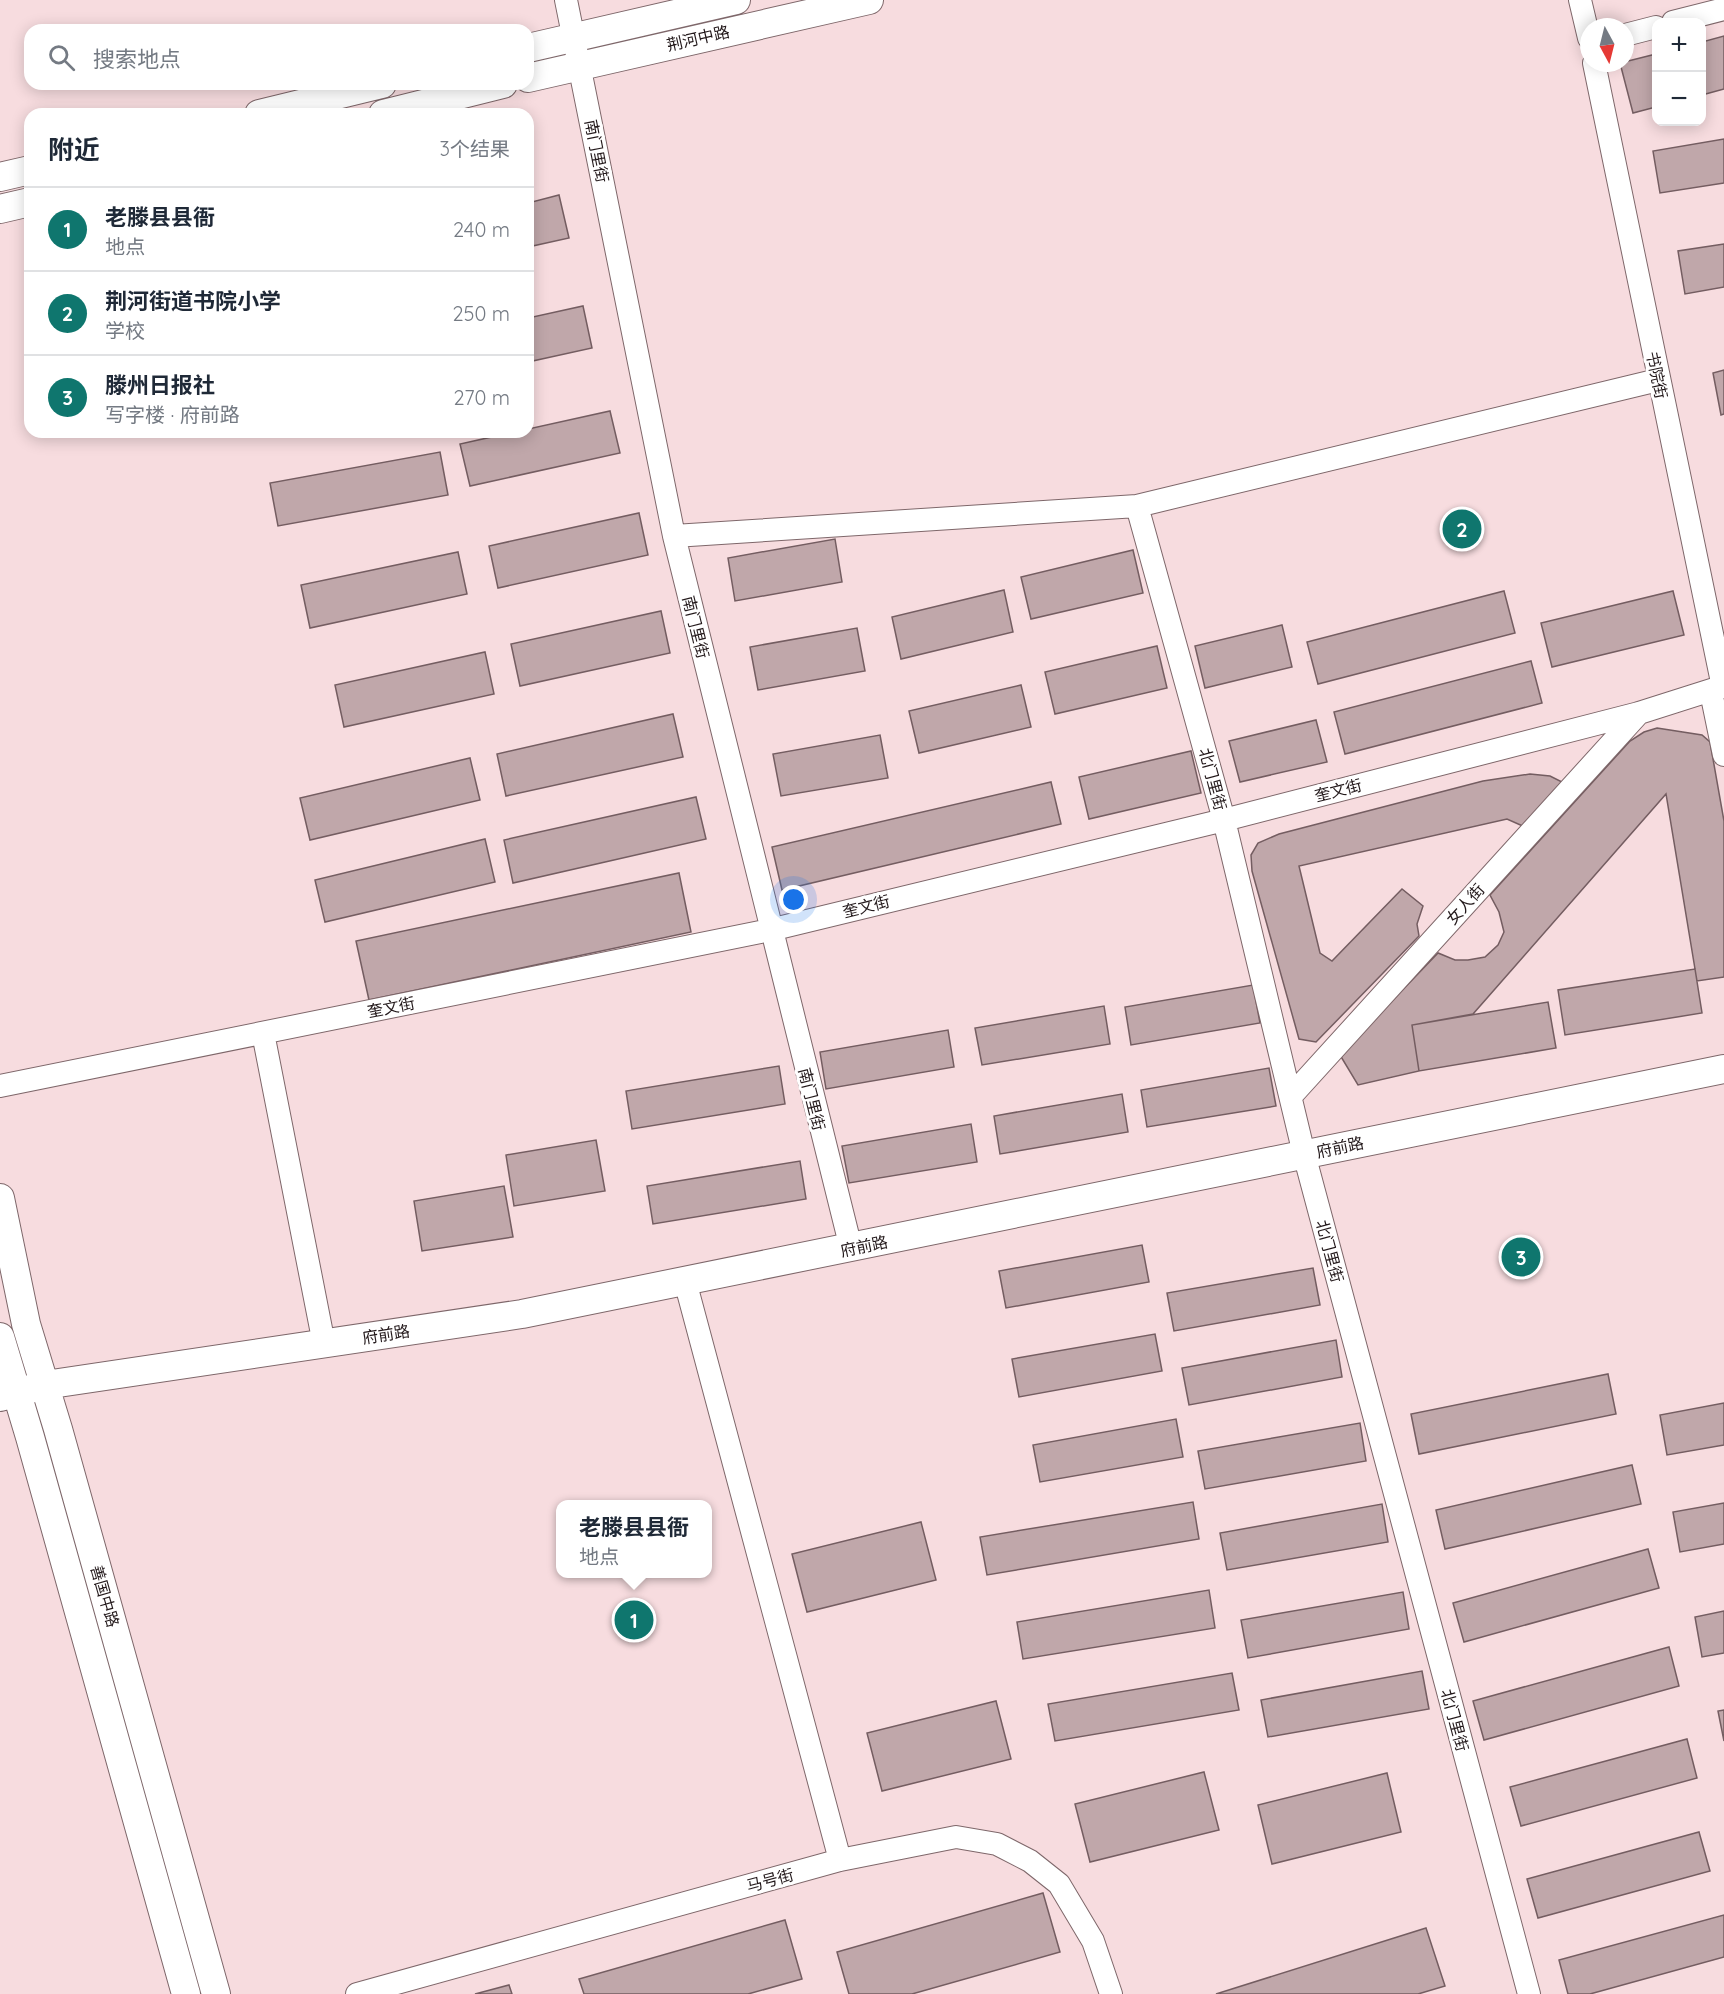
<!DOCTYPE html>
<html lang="zh">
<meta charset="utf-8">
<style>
body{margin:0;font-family:Quicksand,"Noto Sans SC",sans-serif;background:#f6f6f7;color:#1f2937}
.controls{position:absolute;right:18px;top:18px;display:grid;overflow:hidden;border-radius:12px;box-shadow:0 3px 15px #0003}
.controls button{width:54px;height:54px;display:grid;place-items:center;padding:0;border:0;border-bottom:2px solid #e0e1e3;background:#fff;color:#1f2937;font:30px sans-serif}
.compass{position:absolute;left:1580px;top:18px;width:54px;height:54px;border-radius:50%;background:#fff;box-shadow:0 3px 15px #0003;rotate:173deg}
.you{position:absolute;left:794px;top:900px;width:21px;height:21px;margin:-15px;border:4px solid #fff;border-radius:50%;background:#1a73e8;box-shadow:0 0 0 9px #1a73e833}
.badge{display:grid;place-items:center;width:39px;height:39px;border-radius:50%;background:#0f766e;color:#fff;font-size:20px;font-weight:700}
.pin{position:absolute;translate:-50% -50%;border:3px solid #fff;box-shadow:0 2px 6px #0006}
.popup{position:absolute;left:556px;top:1500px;width:156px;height:78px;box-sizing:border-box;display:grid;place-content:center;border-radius:12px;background:#fff;filter:drop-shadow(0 2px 4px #0005);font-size:20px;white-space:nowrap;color:#747a83}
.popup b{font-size:22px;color:#1f2937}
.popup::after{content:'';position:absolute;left:50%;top:100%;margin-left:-12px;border:12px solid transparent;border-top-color:#fff}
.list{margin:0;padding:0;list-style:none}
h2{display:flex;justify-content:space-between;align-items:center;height:78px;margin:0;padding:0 24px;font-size:26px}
h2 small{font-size:20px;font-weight:400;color:#747a83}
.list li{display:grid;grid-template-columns:39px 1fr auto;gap:18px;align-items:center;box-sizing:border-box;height:84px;padding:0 24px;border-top:2px solid #e0e1e3}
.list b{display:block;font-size:22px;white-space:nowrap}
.list p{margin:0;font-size:20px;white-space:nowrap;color:#747a83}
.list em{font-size:20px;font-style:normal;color:#747a83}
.icon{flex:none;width:33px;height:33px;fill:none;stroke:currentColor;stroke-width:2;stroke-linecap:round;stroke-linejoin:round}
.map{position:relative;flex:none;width:1724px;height:1994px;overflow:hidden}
.search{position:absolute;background:#fff;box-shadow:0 3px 15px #0003;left:24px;top:24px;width:510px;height:66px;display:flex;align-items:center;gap:15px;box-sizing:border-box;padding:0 21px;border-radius:18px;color:#747a83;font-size:22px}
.panel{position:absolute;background:#fff;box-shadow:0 3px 15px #0003;left:24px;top:108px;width:510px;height:330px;border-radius:18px}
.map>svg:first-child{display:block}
.building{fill:#c0a7aa;stroke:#745d61;stroke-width:1.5}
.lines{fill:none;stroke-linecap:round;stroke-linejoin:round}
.minor-casing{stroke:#7e676a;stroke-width:24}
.major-casing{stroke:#7e676a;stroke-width:30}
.minor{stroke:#fff;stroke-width:22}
.major{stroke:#fff;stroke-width:28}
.labels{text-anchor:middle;stroke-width:6;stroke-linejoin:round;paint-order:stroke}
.street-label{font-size:16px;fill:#23191b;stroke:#fff}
</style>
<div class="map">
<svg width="1724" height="1994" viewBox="0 0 1724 1994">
<rect width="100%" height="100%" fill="#f7dcdf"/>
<path class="building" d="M1724 36V89L1702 95V42Z
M1656 54V107L1633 113 1620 63Z
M1724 139V183L1660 193 1653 151Z
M559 195 569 238 528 247V203Z
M1724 244V287L1685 294 1678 251Z
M583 306 592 348 528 362V318Z
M1724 370V414L1721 415 1713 373Z
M610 411 620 453 470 486 460 444 514 432H528V429Z
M440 452 448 495 278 526 270 483Z
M639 513 648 555 498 588 489 546Z
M835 539 842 582 735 601 728 558Z
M1133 550 1143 593 1031 619 1021 577Z
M458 552 467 594 310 628 301 585Z
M1004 590 1013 632 901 659 892 617Z
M1504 591 1515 633 1318 684 1307 642Z
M1673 591 1684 635 1552 667 1541 623Z
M661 611 670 653 520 686 511 644Z
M1282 625 1292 667 1205 688 1195 646Z
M857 628 865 671 758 690 750 647Z
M1157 646 1167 688 1055 714 1045 672Z
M485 652 494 694 344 727 335 685Z
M1531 661 1542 703 1345 754 1334 712Z
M1021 685 1031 727 919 753 909 711Z
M673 714 683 757 506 796 497 754Z
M1316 720 1327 762 1240 782 1229 741Z
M1657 728 1702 735 1710 742 1724 821V977L1697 981 1666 794 1473 1014 1412 1025 1419 1071 1358 1085 1340 1055 1438 953 1455 960H1468L1485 957 1498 945 1504 932 1499 912 1490 895 1630 741 1644 732Z
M880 735 888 778 781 796 773 754Z
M1191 751 1201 793 1089 819 1079 777Z
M470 758 480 800 310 840 300 798Z
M1530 774 1550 776 1564 783 1525 827 1507 819 1299 866 1320 953 1332 961 1402 889 1423 906 1417 924 1419 936 1316 1042 1299 1039 1252 871 1251 855 1258 843 1279 834 1483 781Z
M1051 782 1061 824 782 890 772 847Z
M696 797 706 839 513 883 504 840Z
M485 839 495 882 325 922 315 880Z
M679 873 691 932 369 1000 356 941Z
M1695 969 1702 1013 1565 1035 1558 990Z
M1253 985 1260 1023 1131 1045 1125 1007Z
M1548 1002 1556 1048 1419 1071 1412 1025Z
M1104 1006 1110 1044 982 1065 975 1028Z
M948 1030 954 1067 826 1089 820 1052Z
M779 1066 785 1104 632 1129 626 1091Z
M1269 1068 1276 1106 1147 1127 1141 1090Z
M1122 1094 1128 1132 1000 1154 994 1116Z
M971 1124 977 1162 849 1183 842 1146Z
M596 1140 605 1191 514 1206 506 1155Z
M800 1161 806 1199 653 1224 647 1186Z
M504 1186 513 1237 422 1251 414 1201Z
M1142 1245 1149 1282 1006 1308 999 1271Z
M1313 1268 1320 1305 1174 1331 1167 1293Z
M1155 1334 1162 1371 1019 1397 1012 1359Z
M1336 1340 1342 1377 1189 1405 1182 1368Z
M1608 1374 1616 1414 1419 1454 1411 1414Z
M1724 1403V1445L1667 1455 1660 1415Z
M1176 1419 1183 1457 1040 1482 1033 1445Z
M1360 1423 1366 1461 1205 1489 1198 1451Z
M1632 1465 1641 1504 1445 1549 1436 1510Z
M1193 1502 1199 1539 987 1575 980 1537Z
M1724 1503V1544L1680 1552 1673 1512Z
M1382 1504 1388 1542 1227 1570 1220 1533Z
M921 1522 936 1580 807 1612 792 1554Z
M1648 1549 1659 1588 1464 1642 1453 1603Z
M1209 1590 1215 1628 1023 1659 1017 1622Z
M1403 1592 1409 1629 1248 1658 1241 1620Z
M1724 1611V1653L1702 1657 1695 1617Z
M1669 1647 1679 1686 1484 1740 1473 1701Z
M1422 1671 1429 1709 1268 1737 1261 1700Z
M1232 1673 1239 1710 1055 1741 1048 1704Z
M996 1701 1011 1759 882 1791 867 1733Z
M1724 1710V1741L1718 1711Z
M1687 1739 1697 1778 1521 1826 1510 1787Z
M1204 1772 1219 1830 1090 1862 1075 1804Z
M1387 1773 1401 1832 1272 1864 1258 1805Z
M1699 1832 1710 1871 1538 1918 1527 1879Z
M1043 1893 1060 1952 912 1994H849L837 1952Z
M1724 1915V1957L1590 1994H1568L1559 1960Z
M785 1920 802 1979 748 1994H584L579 1979Z
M1426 1928 1445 1986 1418 1994H1216Z
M509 1985 512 1994H475Z"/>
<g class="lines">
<g class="minor-casing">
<path id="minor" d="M566 0 674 536 851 1248
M1580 0 1589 38
M1673 22 1724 9
M1625 35 1656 27
M1594 63 1723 687
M1137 506 1224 820 1304 1154 1529 1994
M674 536 1137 506 1658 380
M1711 692 1724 755
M263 1033 324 1344
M0 1086 770 930 1224 820 1639 713 1724 686
M1292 1095 1639 713
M685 1281 840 1860
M357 1994 840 1860 956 1837 997 1844 1030 1861 1059 1884 1093 1941 1111 1994"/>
</g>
<g class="major-casing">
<path id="major" d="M528 48 736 0
M528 78 869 0
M259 114 382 84
M383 114 503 84
M0 177 30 170
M0 209 30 202
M0 1198 26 1324 58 1429 216 1994
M0 1337 30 1437 186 1994
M0 1397 45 1385 522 1314 1724 1069"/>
</g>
<use href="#minor" class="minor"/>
<use href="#major" class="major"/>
</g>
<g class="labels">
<g class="street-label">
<text transform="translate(698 38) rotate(-13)" y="6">荆河中路</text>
<text transform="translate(597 151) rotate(79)" y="6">南门里街</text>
<text transform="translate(1657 375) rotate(78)" y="6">书院街</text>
<text transform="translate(696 627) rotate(76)" y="6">南门里街</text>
<text transform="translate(1213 779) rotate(75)" y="6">北门里街</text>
<text transform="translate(1338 790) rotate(-14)" y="6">奎文街</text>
<text transform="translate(1465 904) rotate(-48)" y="6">女人街</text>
<text transform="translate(866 906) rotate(-14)" y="6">奎文街</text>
<text transform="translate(391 1007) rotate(-11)" y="6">奎文街</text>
<text transform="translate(812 1099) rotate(76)" y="6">南门里街</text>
<text transform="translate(1340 1147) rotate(-12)" y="6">府前路</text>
<text transform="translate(864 1246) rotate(-12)" y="6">府前路</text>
<text transform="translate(1330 1251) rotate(75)" y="6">北门里街</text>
<text transform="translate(386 1334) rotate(-9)" y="6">府前路</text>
<text transform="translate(105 1596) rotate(74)" y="6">善国中路</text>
<text transform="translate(1455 1720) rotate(75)" y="6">北门里街</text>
<text transform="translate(770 1880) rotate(-15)" y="6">马号街</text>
</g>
</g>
</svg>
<div class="controls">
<button>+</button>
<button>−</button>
</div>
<svg class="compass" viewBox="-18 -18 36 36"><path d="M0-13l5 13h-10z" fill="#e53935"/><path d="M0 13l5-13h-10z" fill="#747a83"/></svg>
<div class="you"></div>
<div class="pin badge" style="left:634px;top:1620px">1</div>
<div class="popup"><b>老滕县县衙</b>地点</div>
<div class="pin badge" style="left:1462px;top:529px">2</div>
<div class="pin badge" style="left:1521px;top:1257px">3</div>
<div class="search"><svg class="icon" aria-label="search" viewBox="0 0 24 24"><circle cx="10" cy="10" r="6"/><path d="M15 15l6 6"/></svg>搜索地点</div>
<section class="panel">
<h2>附近<small>3个结果</small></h2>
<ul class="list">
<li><span class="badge">1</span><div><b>老滕县县衙</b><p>地点</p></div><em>240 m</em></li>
<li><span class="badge">2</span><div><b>荆河街道书院小学</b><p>学校</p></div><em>250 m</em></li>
<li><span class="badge">3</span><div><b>滕州日报社</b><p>写字楼 · 府前路</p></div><em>270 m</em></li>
</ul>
</section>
</div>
